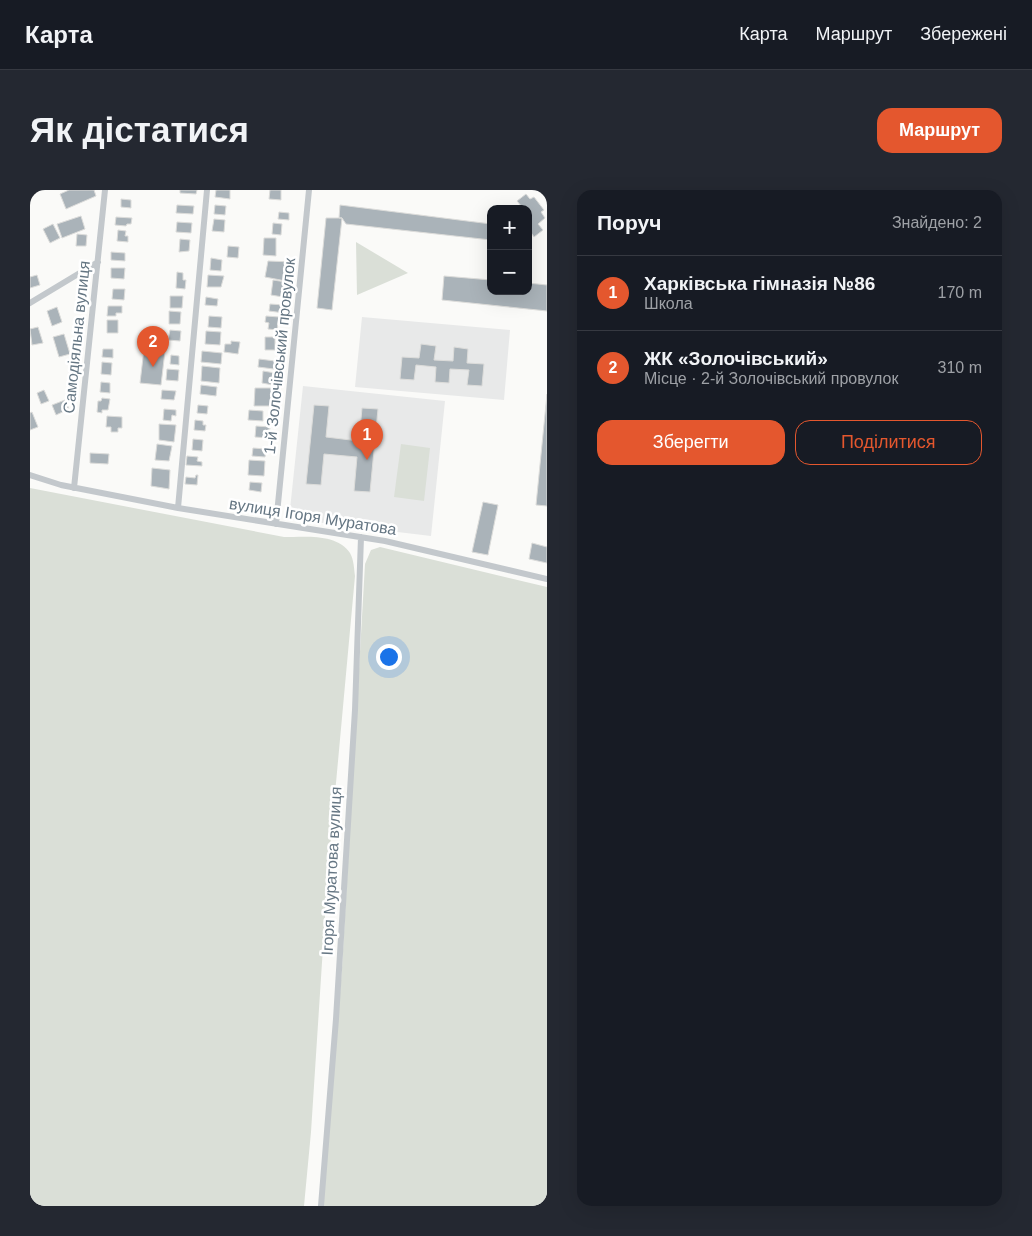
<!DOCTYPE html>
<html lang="uk">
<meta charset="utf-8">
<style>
body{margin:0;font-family:Arial,sans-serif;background:#242831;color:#f1f3f6}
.controls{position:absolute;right:15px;top:15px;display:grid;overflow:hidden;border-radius:10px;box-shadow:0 5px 20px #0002}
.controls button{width:45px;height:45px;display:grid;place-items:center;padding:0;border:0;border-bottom:1px solid #363941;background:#171b24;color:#f1f3f6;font:25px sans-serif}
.you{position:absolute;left:358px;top:466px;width:18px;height:18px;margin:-12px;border:4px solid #fff;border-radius:50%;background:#1a73e8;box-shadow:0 0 0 8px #1a73e833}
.badge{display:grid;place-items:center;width:32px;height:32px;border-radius:50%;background:#e4572e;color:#fff;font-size:16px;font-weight:700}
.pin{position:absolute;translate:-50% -41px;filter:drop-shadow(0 1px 2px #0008)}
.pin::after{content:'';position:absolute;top:26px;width:18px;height:15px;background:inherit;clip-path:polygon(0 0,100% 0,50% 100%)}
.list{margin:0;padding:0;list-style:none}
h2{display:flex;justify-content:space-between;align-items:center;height:65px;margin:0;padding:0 20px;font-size:21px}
h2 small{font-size:16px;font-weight:400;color:#9ea1a6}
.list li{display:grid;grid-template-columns:32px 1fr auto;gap:15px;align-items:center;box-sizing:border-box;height:75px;padding:0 20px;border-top:1px solid #363941}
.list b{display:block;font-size:19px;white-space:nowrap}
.list p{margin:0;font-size:16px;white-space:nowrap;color:#9ea1a6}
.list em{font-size:16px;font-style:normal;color:#9ea1a6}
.actions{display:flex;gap:10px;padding:15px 20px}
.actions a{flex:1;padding:11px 0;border:1px solid #e4572e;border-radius:15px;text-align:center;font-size:18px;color:#e4572e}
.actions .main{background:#e4572e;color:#fff}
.map{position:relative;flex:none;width:517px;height:1016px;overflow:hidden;border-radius:15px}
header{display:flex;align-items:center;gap:30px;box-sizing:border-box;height:70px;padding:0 25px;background:#171b24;border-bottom:1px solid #363941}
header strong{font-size:24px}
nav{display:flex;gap:28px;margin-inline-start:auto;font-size:18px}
.intro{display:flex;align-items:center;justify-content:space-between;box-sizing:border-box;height:120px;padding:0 30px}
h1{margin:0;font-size:35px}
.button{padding:12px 22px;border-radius:15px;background:#e4572e;color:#fff;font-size:18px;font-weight:700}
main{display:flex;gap:30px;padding:0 30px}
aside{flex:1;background:#171b24;border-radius:15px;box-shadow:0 5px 20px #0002}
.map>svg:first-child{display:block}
.built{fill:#e8e9e9}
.green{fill:#dadfd7}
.building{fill:#aab3b9;stroke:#dcdcda}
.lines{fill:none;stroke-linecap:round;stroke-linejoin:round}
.minor{stroke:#c3c8cc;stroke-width:6}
.labels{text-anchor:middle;stroke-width:5;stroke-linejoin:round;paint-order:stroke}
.street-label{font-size:16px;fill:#657683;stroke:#fff}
</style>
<header>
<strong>Карта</strong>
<nav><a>Карта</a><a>Маршрут</a><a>Збережені</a></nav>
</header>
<div class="intro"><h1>Як дістатися</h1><a class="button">Маршрут</a></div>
<main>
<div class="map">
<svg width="517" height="1016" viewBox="0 0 517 1016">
<rect width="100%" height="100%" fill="#fafaf8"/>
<path class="built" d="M332 127 480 140 474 210 325 197Z
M273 196 415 211 401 346 259 329Z"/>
<path class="green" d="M326 52 378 83 327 105Z
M371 254 400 258 394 311 364 307Z
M0 298 254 347C275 347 307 343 320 363 324 370 324 379 325 386L298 680 281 942 274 1016H0Z
M350 357 517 397V1016H293L312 778 335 374 341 360Z"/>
<path class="building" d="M39 0H64L66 6 36 19 30 4Z
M150 0H167L166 4 150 3Z
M186 0H200V9L185 7Z
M240 0H251V10L239 9Z
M496 4 500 9 504 7 514 20 511 22 515 28 508 34 513 40 504 47 500 41 498 42V19H489L492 17 487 11Z
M91 9 101 10V18L91 17Z
M147 15 164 16 163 24 146 23Z
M185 15 196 16 195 25 184 24Z
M310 15 461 34V50L316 34 312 28H309Z
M249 22 259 23V30L248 29Z
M51 26 55 39 32 48 27 34Z
M86 27 102 28 101 34H97L96 36 85 35Z
M296 28H312L302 120 287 118Z
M184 29 195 30 194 42 182 41Z
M147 32 162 33 161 43 146 42Z
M243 33 252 34 251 45 242 44Z
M23 34 30 48 20 53 13 39Z
M88 40 96 41 95 46H98V52L87 51Z
M47 44 57 45 56 56H46Z
M234 48H246V66L233 65Z
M150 49 160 50 159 61 149 62Z
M198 56 209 57 208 68 197 67Z
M81 62 95 63V71L81 70Z
M181 68 192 70 191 81 180 80Z
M238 71 263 72 261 92 235 87Z
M81 78H95L94 89 81 88Z
M147 82 153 83V90H156L155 99 146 98Z
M7 85 10 95 0 98V87Z
M178 85 194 86 191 97H177Z
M414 86 461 90V101H498V93L517 95V121L412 110Z
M243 90 256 92 253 107 241 105Z
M83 99H95L94 110 82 109Z
M140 106H153L152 118H140Z
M176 107 188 109 187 116 175 115Z
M240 114 254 115V123L239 121Z
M78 116H92V123H86V126H77Z
M27 117 32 132 22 136 17 121Z
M139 121 151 122 150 134H139Z
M179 126 192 127 191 138 178 137Z
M236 126 249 127 247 140 238 139 239 133 235 132Z
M77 130H88V143H77Z
M8 137 13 153 2 155 0 139Z
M140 140 151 141 150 151 138 150Z
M176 141 191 142 190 155 175 154Z
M34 144 40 164 29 167 23 147Z
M235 147H245V160H235Z
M201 151 210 152 208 164 194 162 195 154H201Z
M391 154 406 156 404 170 423 171 424 157 438 159 437 173 454 174 452 196 437 195 439 180 420 179 419 193 405 192 406 177 386 175 384 190 370 189 372 167 389 168Z
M73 159H83V168L72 167Z
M114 159 135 161 131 195 110 193Z
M172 161 192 163 191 174 171 172Z
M141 165 149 166V175L140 174Z
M229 169 245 171 244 179 228 177Z
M72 172 82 173 81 185 71 184Z
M172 176 190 178 189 193 171 191Z
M137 179 149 180 148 191 136 190Z
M233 181 245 183 243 195 232 193Z
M71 192 80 193V203L70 202Z
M171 195 187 197 186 206 170 204Z
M225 198H242L241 216H224Z
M14 200 19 211 11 214 7 203Z
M132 200 146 201 144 210 131 209Z
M517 204V316L506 315Z
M72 208 80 209 78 220H72V223L67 222 68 211H71Z
M35 210 39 219 26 225 22 215Z
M168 215 178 216 177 224 167 223Z
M284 215 299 216 296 247 329 251 332 218 348 219 340 302 324 301 327 267 294 264 291 295 276 294Z
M134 219 146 220V226L142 225 141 231 133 230Z
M219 220 233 221V231L218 230Z
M2 222 8 237 0 240V223Z
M77 226 92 227V238H88V242H81V237H76Z
M165 230 173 231V235H176L175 241 164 240Z
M129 234 146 235 144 252 129 250Z
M226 236 240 237 239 248 225 247Z
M163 249 173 250 172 261 162 260Z
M127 254 142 256 139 271 125 270Z
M223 258 236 259 235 267 222 266Z
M60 263 79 264 78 274 60 273Z
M157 266 168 267 167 271 172 272V276L156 275Z
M219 270 235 271 234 286 218 285Z
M122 278 140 280 139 299 121 296Z
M166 285H168L167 295 155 294 156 287 165 288Z
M220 292 232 293 231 302 219 300Z
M453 312 468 315 458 365 442 362Z
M502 353 517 357V373L499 369Z"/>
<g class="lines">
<path class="minor" d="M0 113 68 72
M0 285 31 295 148 318 355 351 517 389
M44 298 75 0
M148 318 177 0
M246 334 279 0
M291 1016 306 829 325 520 331 347"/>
</g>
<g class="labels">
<g class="street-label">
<text transform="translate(46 147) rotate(-84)" y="6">Самодіяльна вулиця</text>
<text transform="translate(249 166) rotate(-84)" y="6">1-й Золочівський провулок</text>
<text transform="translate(283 326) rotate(9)" y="6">вулиця Ігоря Муратова</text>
<text transform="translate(301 681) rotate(-87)" y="6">Ігоря Муратова вулиця</text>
</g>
</g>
</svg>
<div class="controls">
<button>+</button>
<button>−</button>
</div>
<div class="you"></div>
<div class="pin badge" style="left:337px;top:270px">1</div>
<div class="pin badge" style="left:123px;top:177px">2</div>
</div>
<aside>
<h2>Поруч<small>Знайдено: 2</small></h2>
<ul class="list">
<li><span class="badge">1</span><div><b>Харківська гімназія №86</b><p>Школа</p></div><em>170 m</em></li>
<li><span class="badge">2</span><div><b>ЖК «Золочівський»</b><p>Місце · 2-й Золочівський провулок</p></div><em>310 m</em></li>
</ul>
<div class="actions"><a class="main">Зберегти</a><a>Поділитися</a></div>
</aside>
</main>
